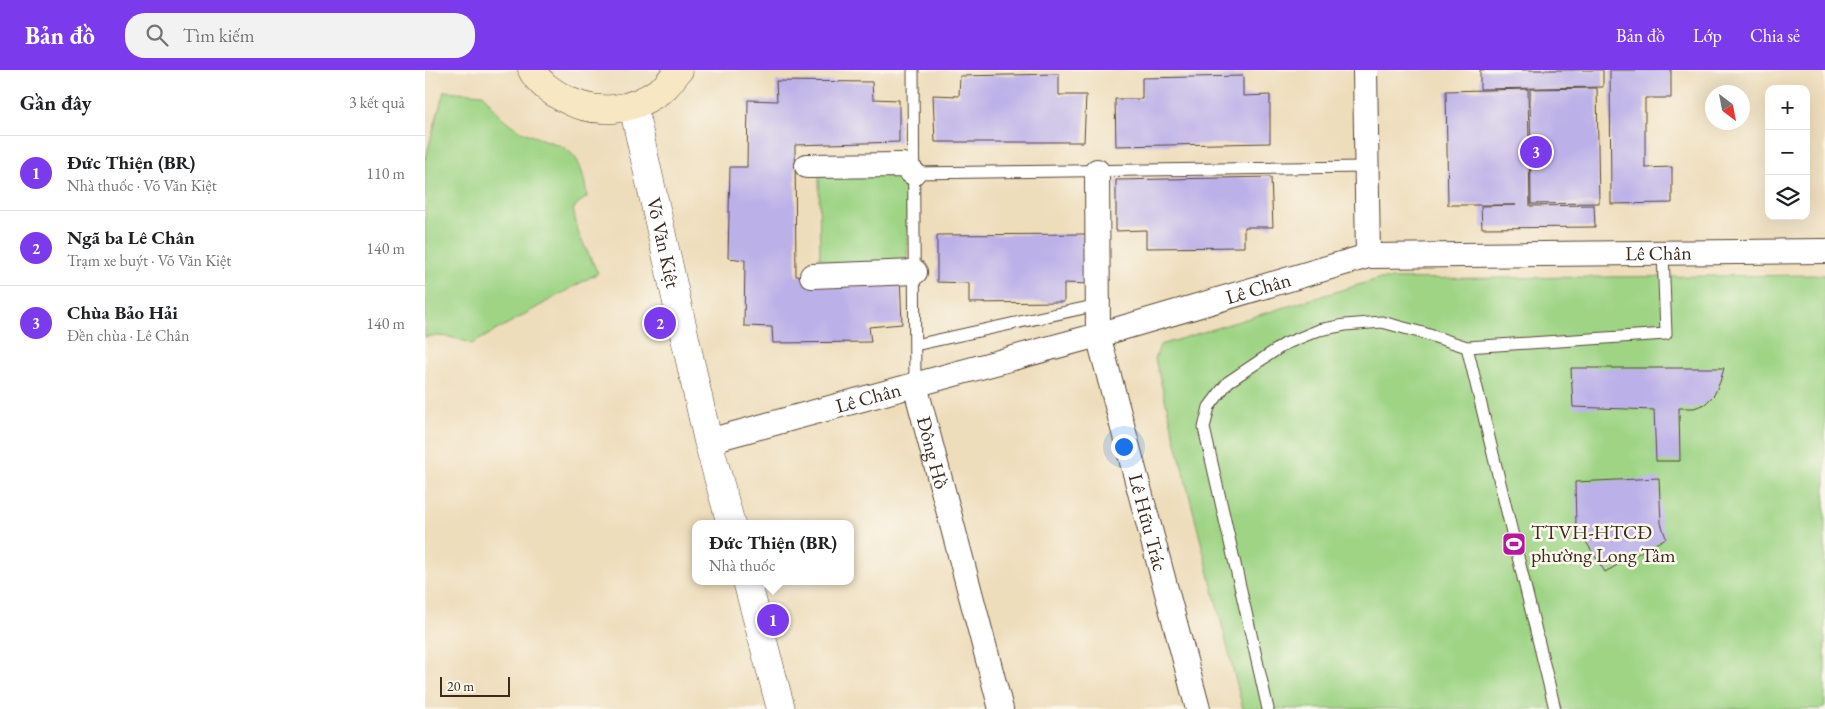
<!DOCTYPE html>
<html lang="vi">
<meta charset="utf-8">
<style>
body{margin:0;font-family:"EB Garamond",serif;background:#f2f2f2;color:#202124}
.controls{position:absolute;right:15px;top:15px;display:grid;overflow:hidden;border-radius:10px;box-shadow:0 5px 20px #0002}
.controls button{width:45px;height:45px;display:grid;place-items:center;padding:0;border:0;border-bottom:1px solid #e0e0e0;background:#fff;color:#202124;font:25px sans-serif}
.compass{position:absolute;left:1280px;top:15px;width:45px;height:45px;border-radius:50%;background:#fff;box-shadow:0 5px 20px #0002;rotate:148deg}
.scale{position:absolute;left:15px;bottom:12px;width:70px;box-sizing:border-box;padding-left:5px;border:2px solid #3b2a1e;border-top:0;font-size:14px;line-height:18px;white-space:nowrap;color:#3b2a1e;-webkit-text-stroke:4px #fbf7ec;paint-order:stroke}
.you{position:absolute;left:698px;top:376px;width:18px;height:18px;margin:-12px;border:4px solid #fff;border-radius:50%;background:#1a73e8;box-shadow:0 0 0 8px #1a73e833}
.badge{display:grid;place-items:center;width:32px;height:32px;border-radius:50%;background:#7c3aed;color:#fff;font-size:16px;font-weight:700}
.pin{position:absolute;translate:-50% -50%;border:2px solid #fff;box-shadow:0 1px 5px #0006}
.popup{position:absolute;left:267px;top:450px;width:162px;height:65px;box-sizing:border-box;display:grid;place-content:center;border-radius:10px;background:#fff;filter:drop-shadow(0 1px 4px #0005);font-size:16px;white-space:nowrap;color:#757577}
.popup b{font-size:19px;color:#202124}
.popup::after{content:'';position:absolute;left:50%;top:100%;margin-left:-10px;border:10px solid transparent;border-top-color:#fff}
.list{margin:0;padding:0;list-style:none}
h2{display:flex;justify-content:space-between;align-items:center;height:65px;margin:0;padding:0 20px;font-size:21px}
h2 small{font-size:16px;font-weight:400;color:#757577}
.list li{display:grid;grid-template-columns:32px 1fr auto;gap:15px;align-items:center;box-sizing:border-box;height:75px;padding:0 20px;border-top:1px solid #e0e0e0}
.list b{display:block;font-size:19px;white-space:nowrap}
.list p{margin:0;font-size:16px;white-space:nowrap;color:#757577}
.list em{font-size:16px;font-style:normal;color:#757577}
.icon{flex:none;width:28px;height:28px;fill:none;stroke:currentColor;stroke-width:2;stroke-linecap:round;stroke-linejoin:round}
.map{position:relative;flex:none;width:1400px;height:639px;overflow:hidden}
header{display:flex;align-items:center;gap:30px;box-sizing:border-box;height:70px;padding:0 25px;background:#7c3aed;color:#fff}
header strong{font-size:24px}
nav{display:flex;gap:28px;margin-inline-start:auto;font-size:18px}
.search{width:350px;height:45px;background:#f2f2f2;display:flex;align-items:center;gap:12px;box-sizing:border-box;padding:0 18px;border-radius:20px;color:#757577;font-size:19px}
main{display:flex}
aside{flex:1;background:#fff}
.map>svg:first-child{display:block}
.green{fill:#9fd485;stroke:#6d7f52}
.building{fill:#bbb0e8}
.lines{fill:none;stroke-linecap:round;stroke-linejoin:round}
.service-casing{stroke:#564536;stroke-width:13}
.minor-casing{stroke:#564536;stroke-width:26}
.tertiary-casing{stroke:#564536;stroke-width:29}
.secondary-casing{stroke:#564536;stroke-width:29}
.service{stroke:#fff;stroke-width:11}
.minor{stroke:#fff;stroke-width:24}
.tertiary{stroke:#fff;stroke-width:28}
.secondary{stroke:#f7e8c3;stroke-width:28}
.labels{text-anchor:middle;stroke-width:5;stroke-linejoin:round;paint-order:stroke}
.street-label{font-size:20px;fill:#3b2a1e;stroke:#fbf7ec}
.poi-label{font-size:20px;fill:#3b2a1e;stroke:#fbf7ec;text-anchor:start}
</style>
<header>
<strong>Bản đồ</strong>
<div class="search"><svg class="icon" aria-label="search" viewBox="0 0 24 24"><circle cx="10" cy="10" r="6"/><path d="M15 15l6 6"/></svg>Tìm kiếm</div>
<nav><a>Bản đồ</a><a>Lớp</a><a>Chia sẻ</a></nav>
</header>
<main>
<aside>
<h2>Gần đây<small>3 kết quả</small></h2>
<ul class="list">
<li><span class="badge">1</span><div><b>Đức Thiện (BR)</b><p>Nhà thuốc · Võ Văn Kiệt</p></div><em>110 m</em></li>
<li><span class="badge">2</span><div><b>Ngã ba Lê Chân</b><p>Trạm xe buýt · Võ Văn Kiệt</p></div><em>140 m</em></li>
<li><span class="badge">3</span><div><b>Chùa Bảo Hải</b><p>Đền chùa · Lê Chân</p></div><em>140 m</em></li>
</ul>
</aside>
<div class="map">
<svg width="1400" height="639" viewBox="0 0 1400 639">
<rect width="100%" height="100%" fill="#fbf7ec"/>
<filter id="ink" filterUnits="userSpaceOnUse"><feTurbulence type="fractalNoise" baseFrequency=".02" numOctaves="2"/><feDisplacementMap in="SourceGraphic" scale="10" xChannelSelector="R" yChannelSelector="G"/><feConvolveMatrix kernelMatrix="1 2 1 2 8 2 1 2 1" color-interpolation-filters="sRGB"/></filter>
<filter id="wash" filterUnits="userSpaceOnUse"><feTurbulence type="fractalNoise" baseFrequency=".0096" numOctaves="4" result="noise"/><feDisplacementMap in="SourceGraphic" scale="20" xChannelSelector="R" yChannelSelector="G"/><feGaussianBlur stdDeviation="1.12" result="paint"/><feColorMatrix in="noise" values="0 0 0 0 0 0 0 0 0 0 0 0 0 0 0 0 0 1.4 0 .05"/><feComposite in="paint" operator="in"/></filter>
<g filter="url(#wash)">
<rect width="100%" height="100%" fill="#edb"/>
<path class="green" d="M19 21 58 24C66 34 74 46 84 53 125 83 154 59 162 127L152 134 148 140 154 165 173 203 47 274C32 268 17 264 0 267V90Z
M483 104 482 193 395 196 394 105Z
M1400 205V637L1396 639H818L730 289 735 275 953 209Z"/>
<g id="blocks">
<path class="building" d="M1055 0H1178V17L1055 19Z
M1185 0H1246V28H1220V98L1247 97V133L1186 134Z
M634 4V25H661L659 72H510L508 25 534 26 535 6Z
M818 6V26L845 25V73L691 76 690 29H717V8Z
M351 11 447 12 448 29 474 30V72L370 75 371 206H475L477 254 444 257 446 272 348 273 347 257 319 256 320 190 303 188 305 97H322L323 30 352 31Z
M1172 18 1174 133 1106 134 1105 19Z
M1103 19 1105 136 1169 135 1170 157 1057 158 1056 136 1091 135H1023L1021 21Z
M846 107 848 157H819V177L721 178V160L691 161V110Z
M664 164 665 214 639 213V232L544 233V213L512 212V165Z
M1146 298H1299L1295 312 1289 325 1280 334 1269 338H1254L1255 391H1231L1229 340 1148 337Z
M1234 408 1236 453 1241 468 1180 502 1151 456 1150 412Z"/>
</g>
</g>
<g filter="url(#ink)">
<use href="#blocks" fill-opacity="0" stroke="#564536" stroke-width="1"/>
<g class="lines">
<g class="service-casing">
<path id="service" d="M488 0 490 315
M488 103 942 97
M490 275 673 235
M1042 277 1130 639
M843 639 779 358 784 337 803 312 860 274 894 260 920 255 957 252 998 263 1042 277 1241 264 1238 182"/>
</g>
<g class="minor-casing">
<g id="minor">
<path d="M940 0 943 186"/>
<path d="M382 96 478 95 488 103"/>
<path id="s1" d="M672 101 673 265 773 639"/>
<path d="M387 206 490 202"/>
<path id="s2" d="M490 315 576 639"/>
<path id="s3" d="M283 371 673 265 943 186 1400 181"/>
</g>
</g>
<g class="tertiary-casing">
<g id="tertiary">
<path id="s4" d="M208 36 283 371 306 454"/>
<path d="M322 511 356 639"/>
</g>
</g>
<g class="secondary-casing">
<path id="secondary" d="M107 0C113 12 127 22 138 28 171 46 206 42 236 20 243 16 248 6 254 0"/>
</g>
<use href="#service" class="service"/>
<use href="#minor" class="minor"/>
<use href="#tertiary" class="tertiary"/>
<use href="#secondary" class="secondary"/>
</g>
</g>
<defs>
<g id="stadium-square" transform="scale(1.25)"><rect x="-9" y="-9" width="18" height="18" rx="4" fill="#b5179e" stroke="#fbf7ec"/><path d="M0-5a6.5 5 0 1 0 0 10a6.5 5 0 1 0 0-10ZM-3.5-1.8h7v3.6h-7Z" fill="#fff"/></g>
</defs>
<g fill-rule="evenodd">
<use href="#stadium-square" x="1089" y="474"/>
</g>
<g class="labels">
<g class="street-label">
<text dy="7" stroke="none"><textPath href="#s4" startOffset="140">Võ Văn Kiệt</textPath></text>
<text dy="7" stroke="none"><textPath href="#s3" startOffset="976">Lê Chân</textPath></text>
<text dy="7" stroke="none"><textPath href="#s3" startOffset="571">Lê Chân</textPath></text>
<text dy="7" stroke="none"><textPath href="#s3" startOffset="166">Lê Chân</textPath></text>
<text dy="7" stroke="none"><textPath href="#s2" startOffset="70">Đông Hồ</textPath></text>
<text dy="7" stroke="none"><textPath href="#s1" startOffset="358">Lê Hữu Trác</textPath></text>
</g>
<g class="poi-label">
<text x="1106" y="469">TTVH-HTCĐ<tspan x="1106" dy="23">phường Long Tâm</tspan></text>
</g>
</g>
</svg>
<div class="controls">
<button>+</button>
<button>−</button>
<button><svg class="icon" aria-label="layers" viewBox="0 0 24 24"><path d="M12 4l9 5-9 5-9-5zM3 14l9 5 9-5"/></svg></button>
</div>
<svg class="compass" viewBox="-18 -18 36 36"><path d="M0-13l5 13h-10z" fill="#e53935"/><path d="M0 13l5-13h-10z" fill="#757577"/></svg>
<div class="scale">20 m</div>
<div class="you"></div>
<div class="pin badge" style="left:348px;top:550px">1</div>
<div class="popup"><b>Đức Thiện (BR)</b>Nhà thuốc</div>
<div class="pin badge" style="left:235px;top:253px">2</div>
<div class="pin badge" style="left:1111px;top:82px">3</div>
</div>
</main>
